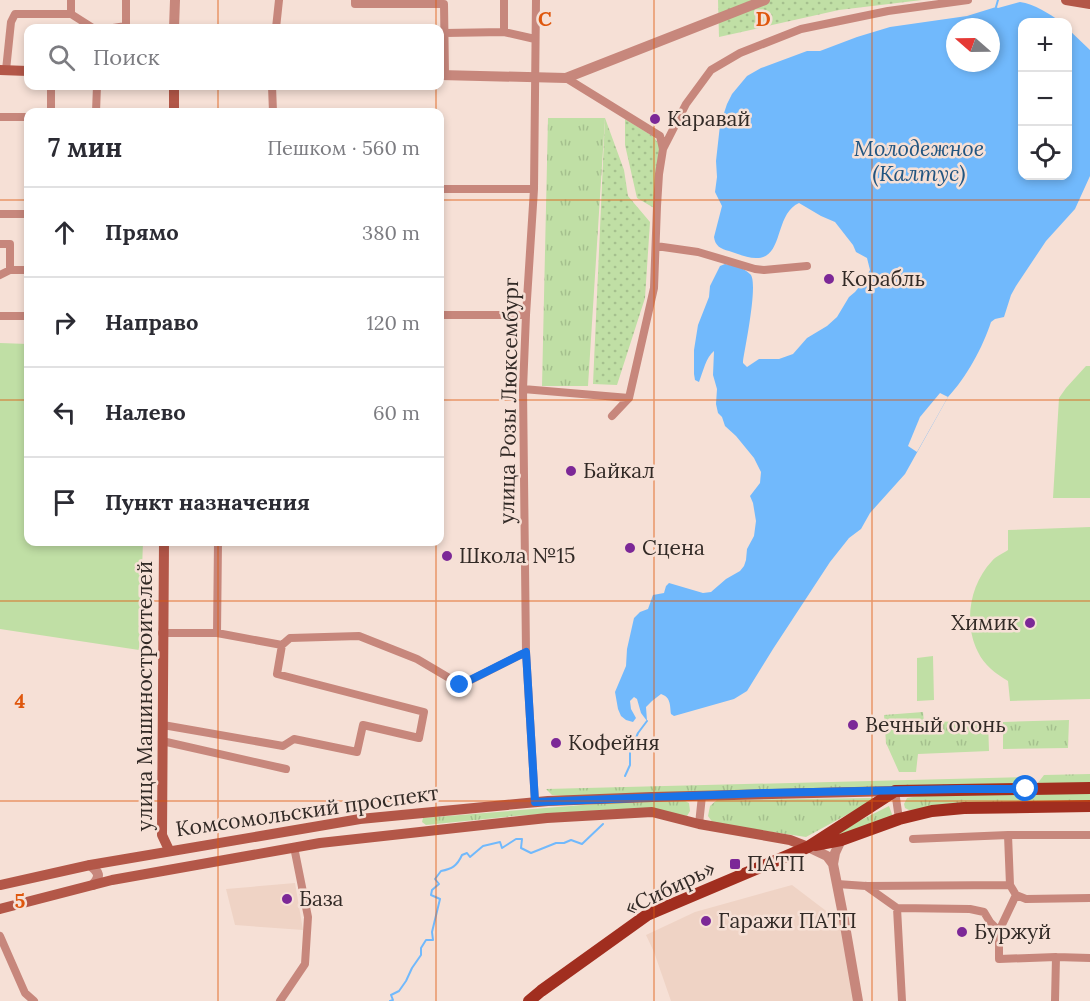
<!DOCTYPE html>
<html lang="ru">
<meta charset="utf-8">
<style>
body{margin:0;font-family:Lora,serif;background:#f2f2f3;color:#2b2b33}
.controls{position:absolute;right:18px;top:18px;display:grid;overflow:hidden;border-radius:12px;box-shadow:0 3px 9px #0003}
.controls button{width:54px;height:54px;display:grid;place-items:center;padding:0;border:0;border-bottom:2px solid #e1e1e2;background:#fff;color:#2b2b33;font:30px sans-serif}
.compass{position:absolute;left:946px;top:18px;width:54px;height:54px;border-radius:50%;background:#fff;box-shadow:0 3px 9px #0003;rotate:290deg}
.stop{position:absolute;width:18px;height:18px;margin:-14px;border:4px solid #1a73e8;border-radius:50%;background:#fff}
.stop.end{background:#1a73e8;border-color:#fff;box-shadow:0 2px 6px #0008}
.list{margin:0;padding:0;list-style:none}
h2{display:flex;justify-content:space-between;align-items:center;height:78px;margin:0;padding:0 24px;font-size:26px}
h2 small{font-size:20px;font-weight:400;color:#7c7c81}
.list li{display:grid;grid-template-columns:39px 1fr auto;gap:18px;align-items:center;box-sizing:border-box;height:90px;padding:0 24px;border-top:2px solid #e1e1e2}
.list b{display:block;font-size:22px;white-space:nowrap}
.list em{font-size:20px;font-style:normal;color:#7c7c81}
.icon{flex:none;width:33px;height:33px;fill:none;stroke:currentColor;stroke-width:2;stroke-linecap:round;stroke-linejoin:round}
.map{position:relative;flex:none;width:1090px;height:1001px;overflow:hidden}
.search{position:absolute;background:#fff;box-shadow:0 3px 9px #0003;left:24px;top:24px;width:420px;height:66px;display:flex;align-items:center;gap:15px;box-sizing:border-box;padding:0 21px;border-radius:12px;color:#7c7c81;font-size:22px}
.panel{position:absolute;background:#fff;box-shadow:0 3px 9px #0003;left:24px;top:108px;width:420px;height:438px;border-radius:12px}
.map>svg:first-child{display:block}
.built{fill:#efd3c5}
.grass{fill:url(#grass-tufts)}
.park{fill:url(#park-dots)}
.pitch{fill:#c0dfa5}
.water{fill:#71b9fc;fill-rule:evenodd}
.pier{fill:#f6e0d6}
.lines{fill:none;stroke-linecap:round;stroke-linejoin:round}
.stream{stroke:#71b9fc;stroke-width:2}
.minor{stroke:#c7877c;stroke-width:8}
.tertiary{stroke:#c7877c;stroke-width:10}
.secondary{stroke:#b35748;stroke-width:10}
.primary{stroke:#a12e1f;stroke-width:12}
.route{stroke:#1a73e8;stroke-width:8}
.grid{fill:none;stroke:#df570d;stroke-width:1.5;stroke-opacity:0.55}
.poi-dot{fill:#7c2897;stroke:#f6e0d6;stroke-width:2}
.labels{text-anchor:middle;stroke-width:5;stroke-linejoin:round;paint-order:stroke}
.poi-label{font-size:21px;fill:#322a26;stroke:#f6e0d6;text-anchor:start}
.street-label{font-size:21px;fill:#322a26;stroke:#f6e0d6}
.water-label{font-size:22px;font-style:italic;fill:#225580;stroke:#f6e0d6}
.grid-label{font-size:20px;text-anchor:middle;font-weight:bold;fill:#df570d;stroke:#f6e0d6;stroke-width:5;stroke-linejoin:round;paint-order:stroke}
</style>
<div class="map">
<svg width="1090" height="1001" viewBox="0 0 1090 1001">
<defs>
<pattern id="grass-tufts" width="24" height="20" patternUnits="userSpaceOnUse" patternTransform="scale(1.5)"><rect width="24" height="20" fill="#c0dfa5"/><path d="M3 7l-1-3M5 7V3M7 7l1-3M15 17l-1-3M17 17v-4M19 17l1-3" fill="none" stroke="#a5c08e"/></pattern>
<pattern id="park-dots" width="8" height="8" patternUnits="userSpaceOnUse" patternTransform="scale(1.5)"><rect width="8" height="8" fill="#c0dfa5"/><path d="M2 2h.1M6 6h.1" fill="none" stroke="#a5c08e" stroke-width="1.8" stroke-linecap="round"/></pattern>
</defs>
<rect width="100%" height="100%" fill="#f6e0d6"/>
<path class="built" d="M295 883 303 930 235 925 226 889Z
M792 885 842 923 855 1001H671L654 952 646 935 695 912Z"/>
<path class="grass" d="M548 118H605L588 386H542Z
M923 712 924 722 988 721 989 751 918 754 916 772H899L886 743 884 715Z
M1069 720 1068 748 1003 749V722Z
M1090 774V784H1037L1044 775Z
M1029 777 1018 785 566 796 552 795 546 789Z
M1090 793V802L909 810 905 808 904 804 907 798 919 796Z
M874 798 872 801 806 837 713 823 708 816 710 806 717 800Z
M685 801 689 803 690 811 687 816 621 809 514 816 426 825 422 822 423 818 608 803Z
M889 806 893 817 832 837 831 835Z"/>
<path class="park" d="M718 0H922L839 10 719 37Z
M605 118 624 170 628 196 650 222 645 298 617 385 593 384Z
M625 119 654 137 663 151 654 208 637 198 625 145Z"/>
<path class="pitch" d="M0 343 28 344V542H143L139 650 0 629Z
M1086 366H1090V498H1053L1059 398 1066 388Z
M1090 527V699L1010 701 1008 681C996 674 984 665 978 652 963 623 970 584 992 561 996 556 1002 554 1008 550V530Z
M933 656 934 700 917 701V658Z"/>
<path class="water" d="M1020 2C1034 4 1050 14 1061 22H1022V176H1068V29L1090 50V176L1075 209 1046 241 1016 286 1011 295 1004 317 995 319 991 322C983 347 966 378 948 397L905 474 870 513 861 529 849 538 830 562 773 649 747 691 734 699 674 716 671 714C670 706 671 697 661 694L652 701 646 707 647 721 641 713 637 699 634 697 630 701 631 709 636 718 633 722 626 720 621 716 618 709 615 692 626 666 627 649 634 618 640 612 648 609 653 595 664 593 666 586 669 583 703 593 711 592 726 579 740 571 744 566 746 560 747 549 754 536 756 521 753 503 750 496 760 483 761 472 754 458 736 436 725 426 722 417 718 413 716 404 717 389 713 375 714 351C706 357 703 372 699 382L695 380 694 374V350L698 325 709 297 710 286 720 266 725 264C734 266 743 267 750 274 759 281 745 347 743 361V363L747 367 759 359H779L793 354 807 338 827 326 837 317 849 297 855 292 864 281 870 270 867 258 856 252 853 245 835 222 821 216 799 203C774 214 784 259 756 258 747 258 738 254 729 251 721 249 715 246 714 237L722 206 715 192 717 177 716 161 720 125 727 104 732 94 747 76 761 68 807 51H820L857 37 890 27 967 16 996 7 998 8ZM955 27H991V63H955Z"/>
<path class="pier" d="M940 393 948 397 917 452 908 446 920 417Z"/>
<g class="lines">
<path class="stream" d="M996 7 998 0
M625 776 630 765V752L638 733 647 721
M390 1001 393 1000 391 995 399 991 406 981 412 968 421 955V948L426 940H433L432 932 440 899 431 895 432 890 439 884 435 879 441 871C452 869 457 866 462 855L467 853 470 857 483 846 500 842 502 848 516 839H522L521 848 531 853 556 843H564L571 840 582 844 603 824"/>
<path class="minor" d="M71 0V14
M355 0V4H444L445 75
M504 0V32L535 39
M113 28 126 26V0
M276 28 279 0
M445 33 504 32
M6 70 11 22 15 14H71L93 28
M566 78 660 136 663 149 659 174 657 206 654 288 629 398 612 416
M272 86 273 112
M51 112V86
M96 112 97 86
M0 117H28
M663 149 686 104 711 70 740 53 801 29 888 11 968 0
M440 189H534
M0 214H28
M0 244H10V270
M656 246 698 252 755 269 764 270 807 266
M0 275 10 270H28
M440 315H526
M0 316H28
M523 389 629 398
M162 633H217L282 645 290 638 359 636 417 659 461 685 526 652
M217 633 218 542
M163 725 283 746 294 739 357 752 363 725 419 738 424 712 277 674 282 645
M162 741 286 769
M895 791 899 819
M535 802 526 652 523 389 526 315 534 189 536 0
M699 824 702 796
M913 839 1008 835
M837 884 866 886 1010 885 1008 835H1090
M1010 885 1016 895 1026 899 1090 898
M866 886 897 908 902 1001
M1016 895 999 931V959L1056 957 1055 1001
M897 908 970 909 984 912 990 922 999 931
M0 936 25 993 34 1001
M1056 957 1090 958
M280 1001 305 964 308 917 294 847"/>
<path class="tertiary" d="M174 28 175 0
M440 75 566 78 765 0
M808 847 827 856 833 864 844 920 858 1001
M833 864 835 853 841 840
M90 865C99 872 101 876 93 885"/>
<path class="secondary" d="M1066 0 1090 4
M0 70 28 71
M174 86V112
M164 542 162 835 169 850
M0 885 90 865 360 819 548 801 652 797 895 791
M0 909 112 880 320 843 547 818 652 812 699 824 790 840 808 847"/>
<path class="primary" d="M815 845 841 840 899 819 932 811 964 808 1090 806
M529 1001 541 991 647 915 808 847 895 791 1090 788"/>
</g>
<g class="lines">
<path class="route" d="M460 685 526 652 535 802 764 793 961 789H1026"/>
</g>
<path class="grid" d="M218 0V28M436 0V28M654 0V1001M872 0V1001M218 86V112M436 86V112M0 200H28M440 200H1090M0 400H28M440 400H1090M218 542V1001M436 542V1001M0 601H1090M0 801H1090"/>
<g class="poi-dot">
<circle cx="655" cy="119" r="6"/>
<circle cx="829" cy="279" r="6"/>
<circle cx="571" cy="471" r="6"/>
<circle cx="630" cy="548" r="6"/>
<circle cx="447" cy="556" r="6"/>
<circle cx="1030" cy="623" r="6"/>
<circle cx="853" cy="725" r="6"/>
<circle cx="556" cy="743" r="6"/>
<rect x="729" y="858" width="12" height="12" rx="3"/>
<circle cx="287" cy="899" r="6"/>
<circle cx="706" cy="921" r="6"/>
<circle cx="962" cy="932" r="6"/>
</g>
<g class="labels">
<g class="poi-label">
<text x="667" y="126">Каравай</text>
<text x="841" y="286">Корабль</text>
<text x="583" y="478">Байкал</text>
<text x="642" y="555">Сцена</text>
<text x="459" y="563">Школа №15</text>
<text x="1018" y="630" text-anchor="end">Химик</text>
<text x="865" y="732">Вечный огонь</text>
<text x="568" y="750">Кофейня</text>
<text x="747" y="871">ПАТП</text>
<text x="299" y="906">База</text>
<text x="718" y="928">Гаражи ПАТП</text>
<text x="974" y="939">Буржуй</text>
</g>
<g class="street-label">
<text transform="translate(509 401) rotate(-89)" y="7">улица Розы Люксембург</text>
<text transform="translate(145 696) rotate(-90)" y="7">улица Машиностроителей</text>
<text transform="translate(307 811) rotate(-8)" y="7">Комсомольский проспект</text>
<text transform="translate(670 888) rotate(-26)" y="7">«Сибирь»</text>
</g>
<g class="water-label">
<text x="919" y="156">Молодежное<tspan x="919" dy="25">(Калтус)</tspan></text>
</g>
</g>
<g class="grid-label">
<text x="545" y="26">C</text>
<text x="763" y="26">D</text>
<text x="20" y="708">4</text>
<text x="20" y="908">5</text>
</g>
</svg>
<div class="controls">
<button>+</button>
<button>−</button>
<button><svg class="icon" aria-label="locate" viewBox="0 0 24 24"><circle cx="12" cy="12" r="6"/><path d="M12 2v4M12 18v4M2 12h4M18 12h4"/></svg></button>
</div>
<svg class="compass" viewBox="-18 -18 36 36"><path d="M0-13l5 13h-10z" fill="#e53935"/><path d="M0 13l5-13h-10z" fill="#7c7c81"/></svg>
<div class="stop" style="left:1026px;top:789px"></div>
<div class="stop end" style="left:460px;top:685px"></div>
<div class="search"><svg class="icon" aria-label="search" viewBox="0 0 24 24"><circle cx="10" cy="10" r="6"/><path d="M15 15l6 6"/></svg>Поиск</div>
<section class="panel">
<h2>7 мин<small>Пешком · 560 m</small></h2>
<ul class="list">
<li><svg class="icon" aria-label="ahead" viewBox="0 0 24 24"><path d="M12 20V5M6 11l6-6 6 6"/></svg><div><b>Прямо</b></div><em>380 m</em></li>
<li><svg class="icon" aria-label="right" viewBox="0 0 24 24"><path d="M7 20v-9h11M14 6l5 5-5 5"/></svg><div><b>Направо</b></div><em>120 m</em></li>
<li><svg class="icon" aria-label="left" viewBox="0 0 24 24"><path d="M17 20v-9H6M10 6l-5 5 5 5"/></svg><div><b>Налево</b></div><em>60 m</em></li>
<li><svg class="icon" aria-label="arrive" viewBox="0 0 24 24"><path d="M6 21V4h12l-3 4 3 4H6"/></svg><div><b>Пункт назначения</b></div></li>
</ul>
</section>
</div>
